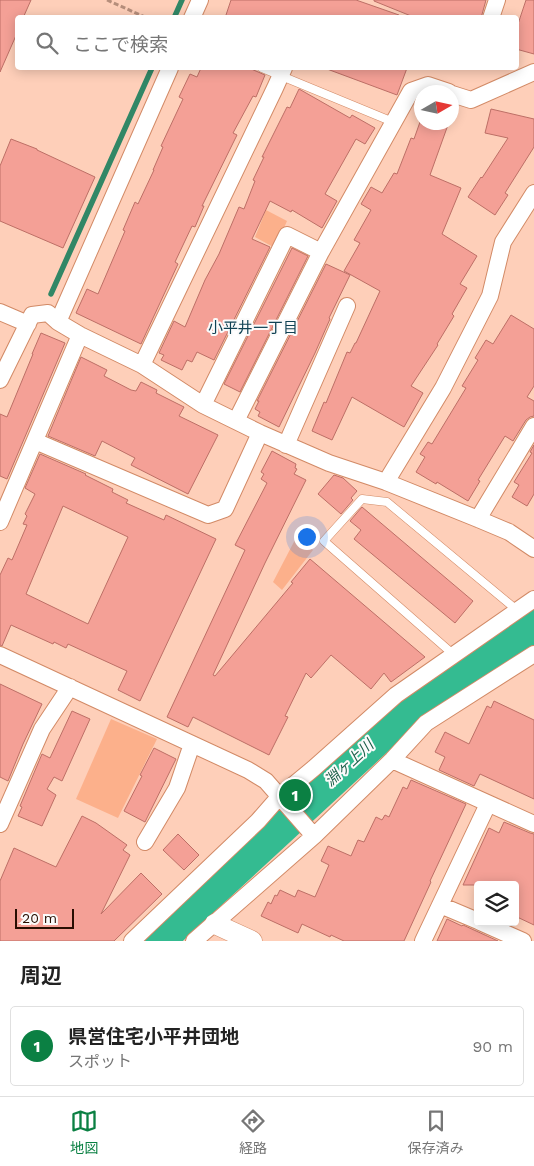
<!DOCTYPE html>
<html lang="ja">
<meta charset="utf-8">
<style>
body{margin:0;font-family:"Work Sans","Noto Sans JP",sans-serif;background:#f2f2f2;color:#222}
.controls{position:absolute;right:15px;bottom:15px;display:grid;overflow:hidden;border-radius:5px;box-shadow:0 2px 12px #0003}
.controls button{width:45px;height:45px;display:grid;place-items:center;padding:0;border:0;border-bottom:1px solid #e0e0e0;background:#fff;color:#222;font:25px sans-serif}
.compass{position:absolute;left:414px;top:85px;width:45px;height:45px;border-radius:50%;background:#fff;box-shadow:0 2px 12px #0003;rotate:81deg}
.scale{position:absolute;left:15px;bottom:12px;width:59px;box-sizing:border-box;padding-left:5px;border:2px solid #290e02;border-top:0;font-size:14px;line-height:18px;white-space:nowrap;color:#290e02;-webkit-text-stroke:4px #fbfbfb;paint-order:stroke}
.you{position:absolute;left:306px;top:536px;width:18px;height:18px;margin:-12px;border:4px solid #fff;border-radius:50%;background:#1a73e8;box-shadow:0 0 0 8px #1a73e833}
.badge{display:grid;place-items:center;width:32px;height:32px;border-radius:50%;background:#0b8043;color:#fff;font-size:16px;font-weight:700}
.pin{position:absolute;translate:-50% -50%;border:2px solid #fff;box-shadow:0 1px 5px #0006}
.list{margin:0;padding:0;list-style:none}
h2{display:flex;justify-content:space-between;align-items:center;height:65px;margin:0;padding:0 20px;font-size:21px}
h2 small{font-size:16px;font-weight:400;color:#767676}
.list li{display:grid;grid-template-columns:32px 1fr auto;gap:15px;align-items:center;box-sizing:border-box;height:80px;margin:0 10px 10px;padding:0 10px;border:1px solid #e0e0e0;border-radius:5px}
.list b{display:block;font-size:19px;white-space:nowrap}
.list p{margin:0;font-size:16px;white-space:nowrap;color:#767676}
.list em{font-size:16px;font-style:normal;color:#767676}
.icon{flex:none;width:28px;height:28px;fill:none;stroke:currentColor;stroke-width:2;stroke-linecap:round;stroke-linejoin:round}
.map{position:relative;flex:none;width:534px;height:941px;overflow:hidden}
.search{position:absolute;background:#fff;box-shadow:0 2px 12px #0003;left:15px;right:15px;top:15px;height:55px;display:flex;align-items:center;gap:12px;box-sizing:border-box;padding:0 18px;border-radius:5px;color:#767676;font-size:19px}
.sheet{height:155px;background:#fff}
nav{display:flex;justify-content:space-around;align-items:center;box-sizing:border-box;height:70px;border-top:1px solid #e0e0e0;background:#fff;font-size:14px;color:#767676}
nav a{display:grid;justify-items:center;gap:2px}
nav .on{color:#0b8043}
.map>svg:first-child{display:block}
.green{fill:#fcb08b}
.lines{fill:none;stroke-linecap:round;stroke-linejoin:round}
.stream{stroke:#318766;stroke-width:5.5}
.river{stroke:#34bb91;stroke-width:35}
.building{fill:#f4a096;stroke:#bd6f66;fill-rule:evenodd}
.service-casing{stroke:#d28a66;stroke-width:9}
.minor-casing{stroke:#d28a66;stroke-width:18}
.tertiary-casing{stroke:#d28a66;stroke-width:21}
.path{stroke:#b68e7b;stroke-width:3;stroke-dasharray:5 2.5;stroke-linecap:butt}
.service{stroke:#fff;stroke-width:8}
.minor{stroke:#fff;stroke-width:16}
.tertiary{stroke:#fff;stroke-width:20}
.labels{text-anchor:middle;stroke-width:4;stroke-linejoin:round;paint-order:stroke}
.neighbourhood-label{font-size:15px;fill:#104254;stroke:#fbfbfb}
.water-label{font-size:15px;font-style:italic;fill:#1b5f49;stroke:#fbfbfb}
</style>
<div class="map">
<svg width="534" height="941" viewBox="0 0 534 941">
<rect width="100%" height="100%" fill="#fecfb9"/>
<path class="green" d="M266 210 287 221 275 248 255 237Z
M297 536 313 550 282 590 273 582Z
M111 719 157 739 118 818 76 799Z"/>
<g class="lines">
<path class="stream" d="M174 18 182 0
M51 294 152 68"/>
<path class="river" d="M157 941 391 725 440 685 534 625"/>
</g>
<path class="building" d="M0 0H31L23 18H18V31L0 72Z
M231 0H356L399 15V18H225Z
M374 0H486L481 18H416L374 1Z
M526 0H534V54L516 49V30Z
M201 68H249L265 75 256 97 253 96 233 133 237 135 202 206H204L195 227 192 226 175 262 178 264 141 344 76 313 87 289 98 294 125 231 123 230 135 202 138 204 154 170H153L163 147 161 146 183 99 179 97 190 74 197 77Z
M327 68H407L397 95 327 69Z
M299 89 350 118 352 115 375 128 365 144 356 139 325 194 337 201 322 228 292 210 291 212 270 201 252 239 270 247 214 360 197 352 192 362 187 360 182 370 161 360 164 355 159 353 174 321 185 327 205 280 219 254 239 207 244 209 255 181 253 180 264 157H262L287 107 290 108Z
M491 109 534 119V147L505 193 508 195 495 215 468 197 481 177 482 178 508 138 485 133Z
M420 122H449L430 175 461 188 442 234 477 256 460 284 467 288 452 314 454 316 437 344 438 345 411 386 423 393 404 427 352 397 332 440 312 431 324 402 326 403 347 352 350 353 355 343H356L380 291 344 271 360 243 354 240 371 210 361 204 371 187 382 193 394 173 397 174 411 138 414 139Z
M11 139 37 149V150L95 177 63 248 0 221V166Z
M292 248 308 256 240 392 224 384Z
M326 264 350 275 329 318 330 319 315 353 279 427 258 416 260 412 255 409 259 401H257Z
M511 315 534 329V386L527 397 534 401V416L530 417 526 420 513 441 505 436 478 480 480 481 468 501 437 482 436 484 416 472 425 457 420 454 428 442 432 444 466 388 462 386 478 360 475 358 486 340 493 344Z
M41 333 65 343 7 479 0 476V414L7 417 33 354H32Z
M81 357 107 370 104 376 131 390 136 391 141 382 157 390 156 393 184 407 179 416 218 435 188 494 131 465 135 458 102 441 95 456 48 436Z
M534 445V494L527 506 512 497 519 485 514 482 532 453 530 452Z
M272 451 296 464 295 468 297 469 294 474 306 480 265 563 213 675 215 676 293 583 291 582 310 559 425 657 391 682 384 673 371 689 331 655 311 678 306 673 285 716 288 717 269 755 193 717 188 727 167 717 245 550 235 545 267 483 261 479 264 474 261 472Z
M40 454 86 474 85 475 113 489 112 492 128 500 126 503 164 520 166 515 216 539 140 701 118 690 127 671 68 644 66 648 54 642 53 644 11 625 2 646 0 645V575L8 558 12 560 27 525 23 524 27 516 25 514 35 494 25 488ZM63 506 128 537 88 624 26 594Z
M334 475 343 478 357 491 351 498 353 500 341 514 318 494Z
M362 507 473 601 455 623 354 539 361 530 350 521Z
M0 684 42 704 23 744 8 781 0 777Z
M494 701 534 720V799L480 774 474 786 439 770 445 757 435 752 445 732 469 744 487 706 491 708Z
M72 711 90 719 62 781 54 777 47 789 56 795 42 826 18 816 22 807 20 806 42 754 50 758Z
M154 748 176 759 145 822 124 811 142 776 140 775Z
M411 780 466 804 430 881 431 882 404 941H344L331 935 330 937 302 924 298 933 261 916 268 902 271 904 275 895 277 896 280 890 295 897 298 890 315 897 329 865 321 861 328 846 351 856 358 840 364 842 376 817 382 820 385 815 389 817 403 787 407 789Z
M82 816 96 823 127 845 123 850 130 855 101 914 141 873 162 894 114 941H0V881L14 848 56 867Z
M504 822 530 833 534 834V925L515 916V885H463L489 828 499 833Z
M178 834 199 855 184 870 163 850Z
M447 919 462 926 463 925 498 941H437Z"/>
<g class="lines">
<g class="service-casing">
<path id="service" d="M262 68 393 122
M454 655 324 541 362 499 387 502 518 611"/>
</g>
<g class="minor-casing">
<path id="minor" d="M192 18 200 0
M491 18 497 0
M452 94 471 100 534 72
M0 312 28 324
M58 322 170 68
M142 365 275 88 284 68
M0 380 32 315 48 313 58 322 80 335 142 365 203 405 260 433 329 463 386 482 478 519 509 532 534 549
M203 405 287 235 321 252
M236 421 321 252 411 91 428 85 449 92
M35 441 208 515 225 509 260 433
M286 445 347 306
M386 482 443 388 490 296 503 242 534 193
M478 519 534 426
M0 522 80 335
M0 655 248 770 266 781 314 836
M392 760 534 824
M0 824 42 729 70 687
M145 842 177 788 192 744
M440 905 478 921
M480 922 523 941
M132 941 258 821 279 797 314 768 396 695 534 599
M194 941 314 836 392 760 426 723 534 654
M423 941 488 804"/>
</g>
<g class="tertiary-casing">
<path id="tertiary" d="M215 924 252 941"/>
</g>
<path class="path" d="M107 0 147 18"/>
<use href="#service" class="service"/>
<use href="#minor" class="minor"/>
<use href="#tertiary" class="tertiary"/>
</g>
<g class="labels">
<g class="neighbourhood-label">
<text x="253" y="333">小平井一丁目</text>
</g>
<g class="water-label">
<text transform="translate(349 763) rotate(-43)" y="5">淵ヶ上川</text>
</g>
</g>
</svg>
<div class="controls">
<button><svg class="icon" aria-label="layers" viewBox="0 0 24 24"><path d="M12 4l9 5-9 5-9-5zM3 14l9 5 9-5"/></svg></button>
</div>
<svg class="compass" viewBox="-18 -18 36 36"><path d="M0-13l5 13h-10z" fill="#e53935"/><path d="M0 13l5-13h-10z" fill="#767676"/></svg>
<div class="scale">20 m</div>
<div class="you"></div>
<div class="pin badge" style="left:295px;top:795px">1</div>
<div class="search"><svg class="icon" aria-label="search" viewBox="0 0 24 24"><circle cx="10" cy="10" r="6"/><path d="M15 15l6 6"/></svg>ここで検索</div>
</div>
<section class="sheet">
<h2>周辺<small></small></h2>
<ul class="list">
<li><span class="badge">1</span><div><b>県営住宅小平井団地</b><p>スポット</p></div><em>90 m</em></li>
</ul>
</section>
<nav>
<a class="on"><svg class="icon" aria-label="map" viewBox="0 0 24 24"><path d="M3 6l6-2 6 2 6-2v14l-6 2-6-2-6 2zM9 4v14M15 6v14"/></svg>地図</a>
<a><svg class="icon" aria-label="directions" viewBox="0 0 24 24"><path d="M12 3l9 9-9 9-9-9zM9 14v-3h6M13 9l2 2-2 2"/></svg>経路</a>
<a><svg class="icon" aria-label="saved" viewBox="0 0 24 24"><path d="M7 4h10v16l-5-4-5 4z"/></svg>保存済み</a>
</nav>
